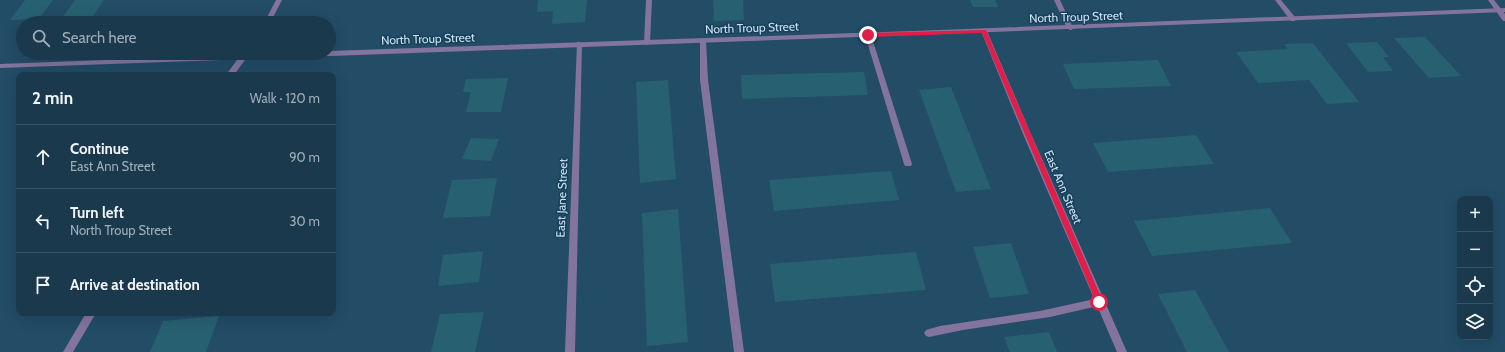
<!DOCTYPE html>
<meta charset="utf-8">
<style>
body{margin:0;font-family:Cabin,sans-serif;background:#274457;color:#f1f3f6}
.controls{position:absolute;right:12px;bottom:12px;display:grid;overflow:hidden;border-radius:8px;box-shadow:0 4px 16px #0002}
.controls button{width:36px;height:36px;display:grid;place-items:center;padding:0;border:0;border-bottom:1px solid #385365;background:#1a394d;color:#f1f3f6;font:20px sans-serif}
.stop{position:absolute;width:12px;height:12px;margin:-9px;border:3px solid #e11d48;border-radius:50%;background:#fff}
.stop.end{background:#e11d48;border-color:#fff;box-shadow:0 1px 4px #0008}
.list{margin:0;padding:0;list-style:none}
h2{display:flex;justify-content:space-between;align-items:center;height:52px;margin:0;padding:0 16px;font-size:17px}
h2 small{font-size:13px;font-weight:400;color:#9facb6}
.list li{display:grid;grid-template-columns:26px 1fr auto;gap:12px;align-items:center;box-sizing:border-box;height:64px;padding:0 16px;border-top:1px solid #385365}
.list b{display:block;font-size:15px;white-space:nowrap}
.list p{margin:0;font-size:13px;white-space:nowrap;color:#9facb6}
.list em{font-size:13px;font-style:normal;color:#9facb6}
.icon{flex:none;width:22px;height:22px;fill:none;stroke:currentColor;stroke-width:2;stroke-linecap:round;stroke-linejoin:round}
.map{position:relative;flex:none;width:1505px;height:352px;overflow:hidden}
.search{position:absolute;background:#1a394d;box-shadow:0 4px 16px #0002;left:16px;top:16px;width:320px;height:44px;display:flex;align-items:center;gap:10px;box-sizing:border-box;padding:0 14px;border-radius:22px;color:#9facb6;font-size:15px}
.panel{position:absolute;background:#1a394d;box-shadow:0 4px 16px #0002;left:16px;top:72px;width:320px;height:244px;border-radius:8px}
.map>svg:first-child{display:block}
.building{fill:#276171}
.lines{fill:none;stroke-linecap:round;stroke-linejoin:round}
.service{fill:#83749e;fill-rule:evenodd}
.minor{fill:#83749e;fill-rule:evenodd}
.tertiary{fill:#83749e;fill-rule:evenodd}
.route{fill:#e11d48}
.labels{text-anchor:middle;stroke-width:3;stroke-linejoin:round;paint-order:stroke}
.street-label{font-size:12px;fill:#cbe1f1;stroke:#17415b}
</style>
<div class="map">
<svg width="1505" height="352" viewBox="0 0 1505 352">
<rect width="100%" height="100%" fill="#234c67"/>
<path class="building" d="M25 0H53L39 19 10 20Z
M75 0H104L92 17 62 18Z
M538 0H587L585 22 552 24 553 11 537 12Z
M713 0H743L744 20 714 21Z
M970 0H995L998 7H973Z
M1425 37 1461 76 1429 78 1394 38Z
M1377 42 1389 57H1383L1393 71 1368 72 1346 43Z
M1313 43 1359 102 1327 104 1309 80 1258 83 1236 52 1287 49 1284 44Z
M1158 60 1171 86 1074 89 1063 64Z
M864 72 868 95 742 99 741 75Z
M508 78 501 112H466L471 92H463L466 79Z
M668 80 676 179 640 183 636 82Z
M951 87 991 189 956 192 919 90Z
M1196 135 1214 164 1108 172 1093 143Z
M471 138 499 139 491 161 462 159Z
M891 171 899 200 774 211 769 180Z
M497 178 490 216 443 218 452 180Z
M1270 208 1292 243 1152 256 1134 221Z
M678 209 688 342 647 346 642 213Z
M1011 243 1029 294 990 298 973 247Z
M483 251 479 282 438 286 443 255Z
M916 252 926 290 775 302 770 264Z
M1195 290 1229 352H1187L1158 294Z
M484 312 475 352H431L440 314Z
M219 316 206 352H150L163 321Z
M1049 332 1057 352H1010L1004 337Z"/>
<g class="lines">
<path class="service" d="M866 33H868L871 35 912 164 911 166H905L904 164 865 35Z
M701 39H705L706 41 708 80 744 352H734L700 80V41Z
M1099 298 1102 299 1104 302 1102 305 1050 317 963 330 929 337 926 336 924 333 926 330 940 326 1040 311Z"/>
<path class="minor" d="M276 0H282L270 23H264Z
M646 0H652L650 43 647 45 644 43Z
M1054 0H1060L1073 28 1072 30H1070L1067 28Z
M1275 0H1281L1295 17V21H1291Z
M1488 0H1494L1505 14V21H1503Z
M982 29H986L987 31 1031 134 1127 352H1117L1023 134 981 31Z
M577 42H579L582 44 575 352H565Z
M242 53H250L234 75H226Z
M86 313H96L73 352H63Z"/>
<path class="tertiary" d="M1505 8V12L913 35 0 68V64L286 53H329V51L913 31Z"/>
</g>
<path class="route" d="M986 30 1103 302 1102 304 1099 305 1096 302 982 33 868 37 865 35 868 33Z"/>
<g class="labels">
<g class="street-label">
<text transform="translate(1076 17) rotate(-2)" y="4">North Troup Street</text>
<text transform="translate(752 28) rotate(-2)" y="4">North Troup Street</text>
<text transform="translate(428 39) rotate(-2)" y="4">North Troup Street</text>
<text transform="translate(1063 187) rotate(67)" y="4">East Ann Street</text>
<text transform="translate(562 198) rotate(-88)" y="4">East Jane Street</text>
</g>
</g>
</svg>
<div class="controls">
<button>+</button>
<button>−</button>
<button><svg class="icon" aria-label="locate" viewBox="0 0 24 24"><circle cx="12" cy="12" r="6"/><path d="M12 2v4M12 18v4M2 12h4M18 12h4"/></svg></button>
<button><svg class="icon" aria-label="layers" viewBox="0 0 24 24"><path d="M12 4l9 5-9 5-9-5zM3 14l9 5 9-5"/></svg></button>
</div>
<div class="stop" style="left:1099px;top:302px"></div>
<div class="stop end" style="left:868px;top:35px"></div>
<div class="search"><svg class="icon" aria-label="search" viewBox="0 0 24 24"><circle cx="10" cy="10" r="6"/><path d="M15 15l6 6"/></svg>Search here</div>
<section class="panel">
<h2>2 min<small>Walk · 120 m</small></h2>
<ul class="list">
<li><svg class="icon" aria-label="ahead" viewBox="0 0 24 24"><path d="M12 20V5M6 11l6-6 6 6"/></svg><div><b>Continue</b><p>East Ann Street</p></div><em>90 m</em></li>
<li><svg class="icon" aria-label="left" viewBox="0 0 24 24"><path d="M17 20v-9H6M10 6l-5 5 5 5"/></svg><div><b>Turn left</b><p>North Troup Street</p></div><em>30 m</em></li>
<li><svg class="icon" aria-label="arrive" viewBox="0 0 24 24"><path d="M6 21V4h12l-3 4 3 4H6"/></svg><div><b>Arrive at destination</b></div></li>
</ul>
</section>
</div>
